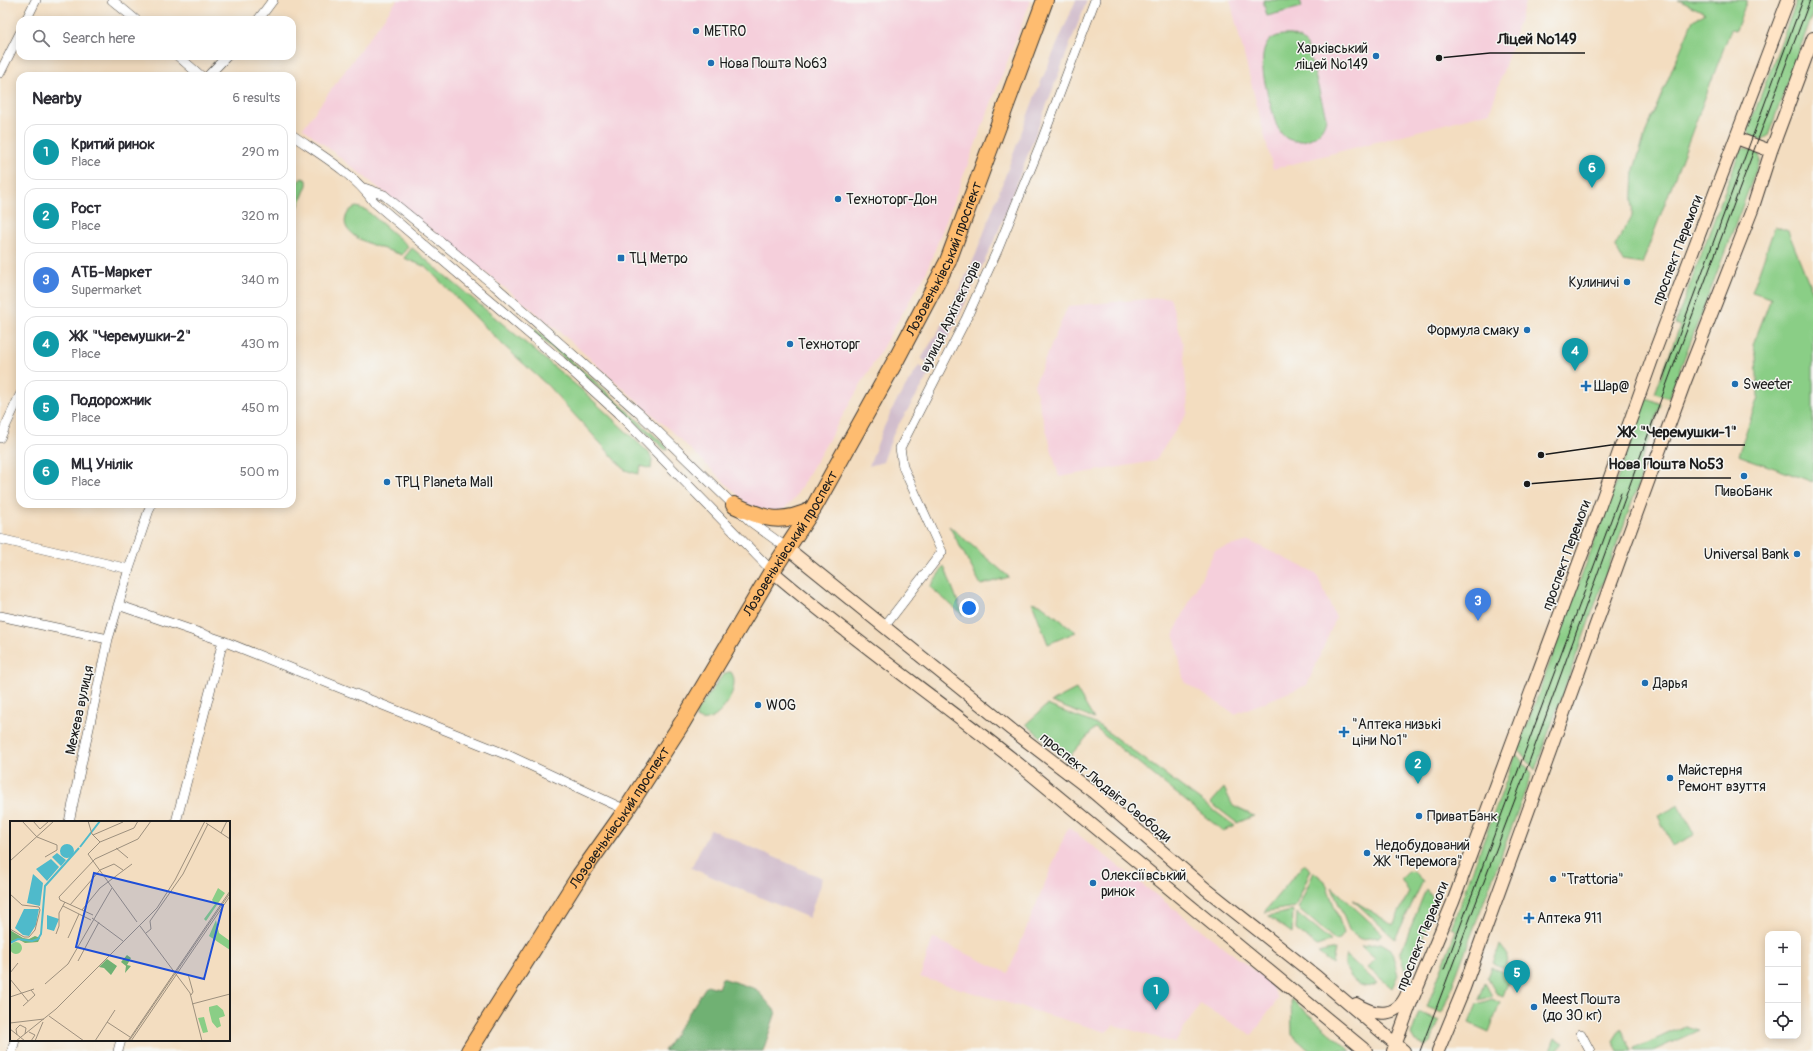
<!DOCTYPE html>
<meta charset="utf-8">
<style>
body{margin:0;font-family:Pangolin,sans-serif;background:#f7f7f7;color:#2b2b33}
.controls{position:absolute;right:12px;bottom:12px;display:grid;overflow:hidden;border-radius:8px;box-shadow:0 2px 10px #0003}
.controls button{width:36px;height:36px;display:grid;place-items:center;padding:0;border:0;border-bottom:1px solid #e1e1e2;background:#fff;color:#2b2b33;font:20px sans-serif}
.you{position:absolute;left:969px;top:608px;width:14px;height:14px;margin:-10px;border:3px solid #fff;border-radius:50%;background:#1a73e8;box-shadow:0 0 0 6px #1a73e833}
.badge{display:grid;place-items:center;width:26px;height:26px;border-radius:50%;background:#0f766e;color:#fff;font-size:13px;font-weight:700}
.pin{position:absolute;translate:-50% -33px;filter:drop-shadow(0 1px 2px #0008)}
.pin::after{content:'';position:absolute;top:21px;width:14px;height:12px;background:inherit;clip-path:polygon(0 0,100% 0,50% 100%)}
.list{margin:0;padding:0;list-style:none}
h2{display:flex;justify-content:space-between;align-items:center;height:52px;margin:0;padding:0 16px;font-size:17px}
h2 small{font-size:13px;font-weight:400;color:#7c7c81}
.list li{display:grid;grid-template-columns:26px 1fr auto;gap:12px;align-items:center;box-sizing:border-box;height:56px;margin:0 8px 8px;padding:0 8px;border:1px solid #e1e1e2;border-radius:12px}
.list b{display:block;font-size:15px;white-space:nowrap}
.list p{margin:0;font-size:13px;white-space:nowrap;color:#7c7c81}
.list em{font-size:13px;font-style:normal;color:#7c7c81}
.icon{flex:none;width:22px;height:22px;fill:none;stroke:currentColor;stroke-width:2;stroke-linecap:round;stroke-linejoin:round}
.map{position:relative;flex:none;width:1813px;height:1051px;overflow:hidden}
.search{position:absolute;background:#fff;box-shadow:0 2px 10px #0003;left:16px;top:16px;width:280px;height:44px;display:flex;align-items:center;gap:10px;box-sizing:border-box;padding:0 14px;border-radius:12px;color:#7c7c81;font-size:15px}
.panel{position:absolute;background:#fff;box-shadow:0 2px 10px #0003;left:16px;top:72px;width:280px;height:436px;border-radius:12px}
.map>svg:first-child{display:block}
.built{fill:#f5cfdb}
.industrial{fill:#d1bdcc}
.green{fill:#8ace86;stroke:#537551}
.forest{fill:#6fb173;stroke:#466648}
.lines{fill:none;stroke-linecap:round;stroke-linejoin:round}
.street-casing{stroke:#3c3935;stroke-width:10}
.secondary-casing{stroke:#3c3935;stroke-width:14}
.highway-casing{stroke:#3c3935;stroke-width:18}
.street{stroke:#fff;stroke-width:9}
.secondary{stroke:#ffe4c6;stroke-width:12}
.highway{stroke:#febc70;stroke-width:16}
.tram{stroke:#1c1c1c;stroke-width:1}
.poi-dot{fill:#1f6fb2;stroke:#f6f6f2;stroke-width:1.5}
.labels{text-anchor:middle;stroke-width:3;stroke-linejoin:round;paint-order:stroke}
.poi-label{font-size:14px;fill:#1c1c1c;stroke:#f6f6f2;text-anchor:start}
.street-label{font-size:14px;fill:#1c1c1c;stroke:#f6f6f2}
.inset-river{fill:none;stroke:#4fbacb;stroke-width:2}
.inset-road{fill:none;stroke:#9d907e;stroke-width:1}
.view{fill:#1d4ed8;fill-opacity:0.15;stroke:#1d4ed8;stroke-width:2}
.inset-edge{fill:none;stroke:#1c1c1c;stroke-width:2}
.leader{fill:none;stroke:#1c1c1c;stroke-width:1.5}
.callout-dot{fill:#1c1c1c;stroke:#f6f6f2;stroke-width:1.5}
.callout-label{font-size:15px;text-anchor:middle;font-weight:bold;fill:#1c1c1c;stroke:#f6f6f2;stroke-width:3;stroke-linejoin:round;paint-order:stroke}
</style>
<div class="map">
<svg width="1813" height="1051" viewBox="0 0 1813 1051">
<rect width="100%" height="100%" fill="#f6f6f2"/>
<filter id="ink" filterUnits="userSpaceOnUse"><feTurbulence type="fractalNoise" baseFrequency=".025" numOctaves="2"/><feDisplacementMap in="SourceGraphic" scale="8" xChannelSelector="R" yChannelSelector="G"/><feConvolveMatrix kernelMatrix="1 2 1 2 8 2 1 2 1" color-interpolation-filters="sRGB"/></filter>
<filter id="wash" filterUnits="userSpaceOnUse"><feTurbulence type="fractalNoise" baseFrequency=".012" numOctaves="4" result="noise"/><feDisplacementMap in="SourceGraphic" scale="16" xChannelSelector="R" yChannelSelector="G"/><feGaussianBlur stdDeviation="0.9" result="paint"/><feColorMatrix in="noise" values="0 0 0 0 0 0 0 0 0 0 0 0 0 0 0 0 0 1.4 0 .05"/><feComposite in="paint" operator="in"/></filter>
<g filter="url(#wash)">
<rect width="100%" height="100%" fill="#f3ddc0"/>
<path class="built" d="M397 0H1031L926 273 794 499 785 508 773 513 747 504 680 439 559 331 303 128Z
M1230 0H1526L1490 112 1273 169Z
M1170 297 1183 344 1188 412 1155 461 1059 477 1034 385 1068 306Z
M1249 541 1316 573 1336 618 1307 685 1235 714 1184 682 1174 633 1215 550Z
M1068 827 1270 983 1278 999 1252 1035 1200 1004 1175 1043 1114 1025 1106 1032 920 977 933 938 1008 973Z"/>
<path class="industrial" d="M1076 0H1087L998 232 955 325 933 365 921 359 947 317 976 254 1035 96Z
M919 366 931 372 894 432 883 462 869 466 883 429 896 402Z
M710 829 822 878 809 918 691 868Z"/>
<path class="green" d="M1263 0H1300L1302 7 1267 16Z
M1678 0H1747L1736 30 1731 29 1642 264 1623 261 1615 246 1632 216 1634 169 1647 129 1693 20 1706 13Z
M1797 0H1813V13L1768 136 1761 140 1750 136 1748 129Z
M1291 35 1301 39 1307 45 1326 117C1325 135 1304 146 1288 139 1282 136 1279 130 1276 124 1270 99 1242 31 1291 35Z
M1745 148 1759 153 1760 160 1669 398 1655 393 1680 326 1675 324 1739 153 1741 149Z
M302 178 307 180V185L292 222C292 209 289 187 302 178Z
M357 207 366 210 408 246 402 255C387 249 338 239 346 217 348 211 352 208 357 207Z
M1775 226 1788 231 1813 293V482L1738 455 1758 397 1756 355 1753 345 1771 298 1752 292Z
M412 248 583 391 649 453 652 460 651 469 641 466 638 474 625 470 548 386 502 344 426 267 404 258Z
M535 329 596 382 668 448 665 450 593 383 532 331Z
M1647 398 1661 404 1638 470 1643 472 1535 770 1518 749Z
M949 526 1009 577 981 585Z
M944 566 963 615 930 587Z
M1032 602 1040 604 1076 632 1048 644Z
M728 672H731C743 687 716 731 696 718L697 711 722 676Z
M1076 689 1094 719 1051 702Z
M1047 705 1098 725 1235 826 1223 831 1095 728 1067 759 1026 724Z
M1516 754 1532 773 1442 1013 1427 1007 1456 930 1451 928Z
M1224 788 1233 806 1254 816 1237 823 1211 803Z
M1679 805 1694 835 1673 846 1658 816Z
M1304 864 1311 870 1295 907 1264 912Z
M1413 871 1423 881 1395 939 1353 900 1393 925 1409 892 1401 879 1408 872Z
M1314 872 1325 881 1344 933 1340 939 1335 940 1298 908Z
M1332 887 1382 933 1379 937 1361 939 1349 930Z
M1426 889 1436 902 1407 978 1400 954Z
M1293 911 1292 933 1268 916Z
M1297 913 1331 941 1317 946 1296 930Z
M1381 943 1391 949 1398 975 1392 988 1368 968 1375 959 1361 946Z
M1500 945 1507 954 1506 966 1509 971 1493 963Z
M1335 949 1332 964 1318 953Z
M1346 955 1377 983C1362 996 1340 971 1346 955Z
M1491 967 1511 975 1503 996 1496 993 1487 977Z
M1485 983 1492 996 1479 1000Z
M1291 999 1351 1051H1310L1292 1035Z
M1492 999 1500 1003 1489 1032 1469 1023 1477 1004Z
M1419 1012 1439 1021 1431 1042 1426 1046 1415 1042 1411 1035Z
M1685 1026 1699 1030 1653 1051H1635L1634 1049Z
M1621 1028 1632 1051H1618L1613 1041Z
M1555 1038 1564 1043 1557 1051H1550Z"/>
<path class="forest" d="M722 978 756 989 776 1012 763 1051H664L707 985 718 988Z"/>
</g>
<g filter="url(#ink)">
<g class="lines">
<g class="street-casing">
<path id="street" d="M112 0 136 20
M26 20 36 0
M258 20 273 0
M178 56 201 76
M0 73 20 33
M208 76 227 56
M292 135C321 155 353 173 374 202L561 361 620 415 772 571
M364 188 384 195 495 286 639 413 751 522 787 548
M0 438 20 395
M0 539 129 569
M118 605 223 641 510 756 626 810
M0 616 108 639
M884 627 942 552 903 467 900 448 966 319 997 251 1039 148 1095 0
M69 822 108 639 129 569 151 504
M176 822 223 641
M1581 1034 1590 1051
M12 1051 15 1040
M118 1051 121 1040"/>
</g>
<g class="secondary-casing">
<path id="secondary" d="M1736 138 1771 151
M787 548 1012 730 1093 792 1206 889 1317 977 1404 1051
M772 571C850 638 935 697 1015 761L1366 1051
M1356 1004C1377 1017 1399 1018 1408 991
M1393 1051 1410 1005 1453 902 1594 522 1655 351 1788 0
M1438 1051 1464 988 1619 561 1684 384 1752 210 1771 151 1813 38"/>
</g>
<g class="highway-casing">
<g id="highway">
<path d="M734 505C764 519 780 525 812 510"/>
<path id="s1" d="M469 1051 580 875 626 810 682 723 772 571 814 507 897 358 948 261 1045 0"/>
</g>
</g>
<use href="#street" class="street"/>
<use href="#secondary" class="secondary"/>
<use href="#highway" class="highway"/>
<path class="tram" d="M1662 381 1803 0
M1444 970 1621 493
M1420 1051 1528 765 1660 402 1810 0"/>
</g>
</g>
<g class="poi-dot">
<circle cx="696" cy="31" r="4"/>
<circle cx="1376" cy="56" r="4"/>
<circle cx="711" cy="63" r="4"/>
<circle cx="838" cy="199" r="4"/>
<rect x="617" y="254" width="8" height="8" rx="2"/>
<circle cx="1627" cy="282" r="4"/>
<circle cx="1527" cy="330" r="4"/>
<circle cx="790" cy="344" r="4"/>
<circle cx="1735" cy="384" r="4"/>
<path d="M1584 380h4v4h4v4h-4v4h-4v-4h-4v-4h4z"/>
<circle cx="1744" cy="476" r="4"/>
<circle cx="387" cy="482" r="4"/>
<circle cx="1797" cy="554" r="4"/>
<circle cx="1645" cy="683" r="4"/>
<circle cx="758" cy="705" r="4"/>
<path d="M1342 726h4v4h4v4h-4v4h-4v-4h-4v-4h4z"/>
<circle cx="1670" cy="778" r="4"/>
<circle cx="1419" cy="816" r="4"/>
<circle cx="1367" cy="853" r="4"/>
<circle cx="1553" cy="879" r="4"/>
<circle cx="1093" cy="883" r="4"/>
<path d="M1527 912h4v4h4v4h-4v4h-4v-4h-4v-4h4z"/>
<circle cx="1534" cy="1007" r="4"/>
</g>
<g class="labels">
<g class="poi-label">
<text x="704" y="36">METRO</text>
<text x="1368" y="53" text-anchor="end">Харківський<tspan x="1368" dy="16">ліцей №149</tspan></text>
<text x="719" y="68">Нова Пошта №63</text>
<text x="846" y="204">Техноторг-Дон</text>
<text x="629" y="263">ТЦ Метро</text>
<text x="1619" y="287" text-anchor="end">Кулиничі</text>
<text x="1519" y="335" text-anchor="end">Формула смаку</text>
<text x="798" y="349">Техноторг</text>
<text x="1743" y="389">Sweeter</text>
<text x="1594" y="391">Шар@</text>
<text x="395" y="487">ТРЦ Planeta Mall</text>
<text x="1744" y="496" text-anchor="middle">ПивоБанк</text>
<text x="1789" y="559" text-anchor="end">Universal Bank</text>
<text x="1653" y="688">Дарья</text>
<text x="766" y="710">WOG</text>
<text x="1352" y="729">"Аптека низькі<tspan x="1352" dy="16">ціни №1"</tspan></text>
<text x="1678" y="775">Майстерня<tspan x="1678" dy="16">Ремонт взуття</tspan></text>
<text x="1427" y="821">ПриватБанк</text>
<text x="1375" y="850">Недобудований<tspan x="1375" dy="16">ЖК "Перемога"</tspan></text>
<text x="1101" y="880">Олексіївський<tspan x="1101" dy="16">ринок</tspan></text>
<text x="1561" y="884">"Trattoria"</text>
<text x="1537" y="923">Аптека 911</text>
<text x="1542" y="1004">Meest Пошта<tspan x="1542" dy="16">(до 30 кг)</tspan></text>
</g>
<g class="street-label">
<text transform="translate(1677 250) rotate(-69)" y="5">проспект Перемоги</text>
<text dy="5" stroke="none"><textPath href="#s1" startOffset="925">Лозовеньківський проспект</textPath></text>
<text transform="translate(950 316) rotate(-64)" y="5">вулиця Архітекторів</text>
<text dy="5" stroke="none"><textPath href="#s1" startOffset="601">Лозовеньківський проспект</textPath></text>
<text transform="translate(1566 555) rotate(-70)" y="5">проспект Перемоги</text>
<text transform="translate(79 710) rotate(-78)" y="5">Межева вулиця</text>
<text transform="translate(1106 787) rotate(39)" y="5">проспект Людвіга Свободи</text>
<text dy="5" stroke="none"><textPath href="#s1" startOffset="278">Лозовеньківський проспект</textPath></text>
<text transform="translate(1422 936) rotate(-68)" y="5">проспект Перемоги</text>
</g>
</g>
<g transform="translate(10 821)">
<rect width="220" height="220" fill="#f3ddc0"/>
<path d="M208 67 215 72 196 100 194 98 205 83 202 79ZM206 99 209 112 220 120V129L199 115ZM0 127a6 6 0 1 1 12 0a6 6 0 1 1-12 0ZM207 184 213 189 215 195 209 197 211 205 207 207 202 201 199 189V186ZM194 196 198 211 193 212 188 197Z" fill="#8ace86"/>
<path d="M0 109 13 117 19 118 25 115 30 117 28 121 15 122 8 118 0 122ZM117 134 121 137 117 144 121 145 115 152 116 145 111 141ZM97 138 107 145 101 154 94 147 89 146Z" fill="#6fb173"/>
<path d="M50 30a7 7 0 1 1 14 0a7 7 0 1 1-14 0ZM47 32 56 39 51 45 42 36ZM41 38 49 46 37 60 26 48ZM23 53 33 62 30 85 17 82ZM14 88H29L26 104 19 115 13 114 5 107ZM37 94 49 98 44 110 37 108Z" fill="#4fbacb"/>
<path class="inset-river" d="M70 26 90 0M0 122 8 118 22 120 28 118 31 113 35 65 69 27"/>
<path class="inset-road" d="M12 0 27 16 47 24V29L35 36M23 0 30 8 39 0M78 0 82 13 90 21M196 2 220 18M211 12 217 0M83 14 113 1M106 27 118 37M0 40 44 0M0 73 12 84 29 86 30 89 25 109 19 116H14L0 108M60 84 90 49 104 43 113 49M53 85 81 99M72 89 90 67 122 43M83 94 50 79 49 76 85 38 128 18 141 0M82 97 113 120M127 101 78 33 90 21 124 7 128 0M130 105 180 172 192 220M136 112 141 108 140 100 173 53 198 3M46 113 49 105V92L55 81M58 117 69 93M68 140 89 101M0 152 8 142M178 153 183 171 181 174M0 158 18 180M35 163 58 143 102 67M0 176 24 168M182 183 220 173M13 185 25 174 21 169M39 195 74 220M97 201 120 216M0 202 34 198M0 208 15 220M19 211 25 214 21 220M7 214 6 208 10 204 16 207 15 213M6 220 46 188 147 87 165 59 195 0M25 220 33 201M85 220 105 189M118 220 220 70M119 220 220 72M121 220 220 75"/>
<path class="view" d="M84 52 213 84 194 158 66 126Z"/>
<rect width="220" height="220" class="inset-edge"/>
</g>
<path class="leader" d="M1439 58L1490 53H1585M1541 455L1611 445H1745M1527 484L1600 478H1731"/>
<g class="callout-dot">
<circle cx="1439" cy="58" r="4"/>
<circle cx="1541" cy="455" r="4"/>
<circle cx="1527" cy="484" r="4"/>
</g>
<g class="callout-label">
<text x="1537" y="44">Ліцей №149</text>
<text x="1678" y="437">ЖК "Черемушки-1"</text>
<text x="1666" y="469">Нова Пошта №53</text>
</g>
</svg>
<div class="controls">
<button>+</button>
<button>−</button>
<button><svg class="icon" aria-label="locate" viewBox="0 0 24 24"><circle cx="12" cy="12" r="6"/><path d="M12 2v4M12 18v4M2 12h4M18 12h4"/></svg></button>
</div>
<div class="you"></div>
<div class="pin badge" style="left:1156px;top:1010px;background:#0f9aa8">1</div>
<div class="pin badge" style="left:1418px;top:784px;background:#0f9aa8">2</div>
<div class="pin badge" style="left:1478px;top:621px;background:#3f7fe0">3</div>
<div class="pin badge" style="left:1575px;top:371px;background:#0f9aa8">4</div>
<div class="pin badge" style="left:1517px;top:993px;background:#0f9aa8">5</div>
<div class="pin badge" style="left:1592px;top:188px;background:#0f9aa8">6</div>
<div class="search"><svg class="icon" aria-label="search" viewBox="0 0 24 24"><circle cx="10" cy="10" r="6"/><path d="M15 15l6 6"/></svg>Search here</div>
<section class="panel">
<h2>Nearby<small>6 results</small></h2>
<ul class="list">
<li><span class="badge" style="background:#0f9aa8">1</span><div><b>Критий ринок</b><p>Place</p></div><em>290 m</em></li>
<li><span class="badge" style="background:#0f9aa8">2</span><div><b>Рост</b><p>Place</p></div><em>320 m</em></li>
<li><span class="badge" style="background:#3f7fe0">3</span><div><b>АТБ-Маркет</b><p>Supermarket</p></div><em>340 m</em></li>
<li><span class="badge" style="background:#0f9aa8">4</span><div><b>ЖК &quot;Черемушки-2&quot;</b><p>Place</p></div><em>430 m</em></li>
<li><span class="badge" style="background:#0f9aa8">5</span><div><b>Подорожник</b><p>Place</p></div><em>450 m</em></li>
<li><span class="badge" style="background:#0f9aa8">6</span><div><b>МЦ Унілік</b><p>Place</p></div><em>500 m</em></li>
</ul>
</section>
</div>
